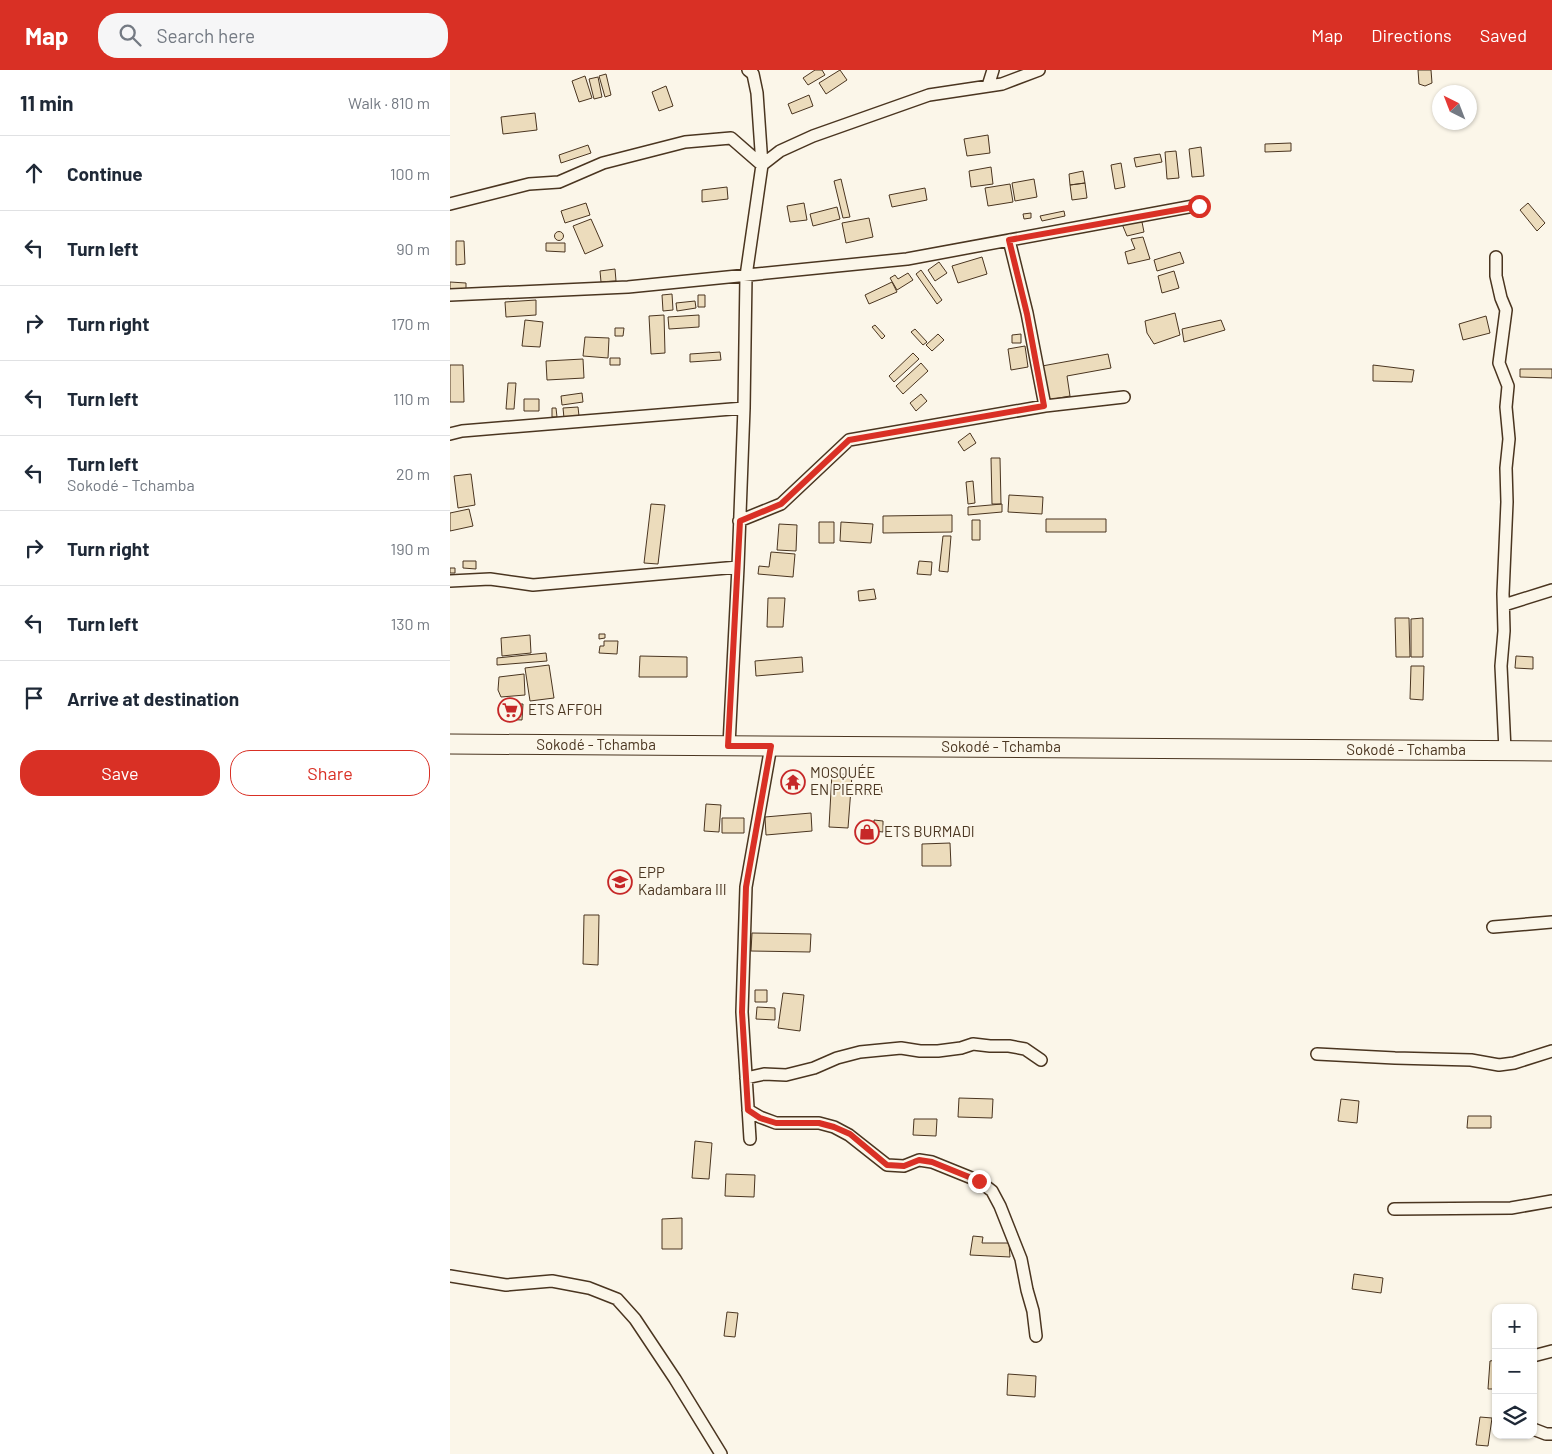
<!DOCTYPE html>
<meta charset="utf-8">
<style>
body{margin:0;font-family:Barlow,sans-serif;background:#f6f6f7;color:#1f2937}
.controls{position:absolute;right:15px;bottom:15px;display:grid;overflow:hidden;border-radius:10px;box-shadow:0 1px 4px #0004}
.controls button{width:45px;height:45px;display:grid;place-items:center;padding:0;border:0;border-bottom:1px solid #e0e1e3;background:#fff;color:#1f2937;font:25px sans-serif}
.compass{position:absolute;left:982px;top:15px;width:45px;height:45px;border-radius:50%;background:#fff;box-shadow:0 1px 4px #0004;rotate:318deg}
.stop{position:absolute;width:15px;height:15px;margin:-11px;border:4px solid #d93025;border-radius:50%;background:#fff}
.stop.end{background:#d93025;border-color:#fff;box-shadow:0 1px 5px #0008}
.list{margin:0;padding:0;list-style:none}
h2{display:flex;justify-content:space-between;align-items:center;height:65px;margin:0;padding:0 20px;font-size:21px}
h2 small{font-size:16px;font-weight:400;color:#747a83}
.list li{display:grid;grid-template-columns:32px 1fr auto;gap:15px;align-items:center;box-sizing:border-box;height:75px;padding:0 20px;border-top:1px solid #e0e1e3}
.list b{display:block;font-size:19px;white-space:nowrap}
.list p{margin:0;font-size:16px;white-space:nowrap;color:#747a83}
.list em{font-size:16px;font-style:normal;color:#747a83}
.actions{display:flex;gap:10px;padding:15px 20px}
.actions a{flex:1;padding:11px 0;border:1px solid #d93025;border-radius:20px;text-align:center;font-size:18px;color:#d93025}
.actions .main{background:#d93025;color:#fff}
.icon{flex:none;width:28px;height:28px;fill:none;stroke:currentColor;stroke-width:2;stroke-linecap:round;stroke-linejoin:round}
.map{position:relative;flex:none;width:1102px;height:1384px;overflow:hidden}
header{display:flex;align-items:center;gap:30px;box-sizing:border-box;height:70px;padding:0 25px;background:#d93025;color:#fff}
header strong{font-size:24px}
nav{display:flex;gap:28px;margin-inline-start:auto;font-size:18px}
.search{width:350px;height:45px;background:#f6f6f7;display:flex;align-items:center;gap:12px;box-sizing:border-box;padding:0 18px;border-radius:20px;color:#747a83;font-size:19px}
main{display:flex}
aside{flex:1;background:#fff}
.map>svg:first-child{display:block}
.building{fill:#ecdcbc;stroke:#4a3520}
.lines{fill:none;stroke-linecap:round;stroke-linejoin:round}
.street-casing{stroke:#4a3520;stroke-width:14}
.primary-casing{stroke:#4a3520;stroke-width:21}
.street{stroke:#fbf6e9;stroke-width:11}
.primary{stroke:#fbf6e9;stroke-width:19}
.route{stroke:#d93025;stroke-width:6}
.labels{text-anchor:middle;stroke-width:4;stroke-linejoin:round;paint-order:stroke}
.poi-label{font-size:15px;fill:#4a3520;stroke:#fbf6e9;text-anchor:start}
.street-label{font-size:15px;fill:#4a3520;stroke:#fbf6e9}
</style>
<header>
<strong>Map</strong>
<div class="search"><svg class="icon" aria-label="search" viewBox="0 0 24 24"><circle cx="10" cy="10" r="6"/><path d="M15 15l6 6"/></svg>Search here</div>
<nav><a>Map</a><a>Directions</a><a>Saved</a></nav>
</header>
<main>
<aside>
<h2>11 min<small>Walk · 810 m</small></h2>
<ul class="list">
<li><svg class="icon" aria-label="ahead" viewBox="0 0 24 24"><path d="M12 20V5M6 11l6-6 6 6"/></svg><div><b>Continue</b></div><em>100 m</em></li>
<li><svg class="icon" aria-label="left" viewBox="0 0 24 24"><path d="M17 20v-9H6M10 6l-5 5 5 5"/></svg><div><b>Turn left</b></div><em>90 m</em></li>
<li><svg class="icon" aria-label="right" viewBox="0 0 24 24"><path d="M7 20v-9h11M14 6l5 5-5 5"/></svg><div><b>Turn right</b></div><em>170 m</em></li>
<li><svg class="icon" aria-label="left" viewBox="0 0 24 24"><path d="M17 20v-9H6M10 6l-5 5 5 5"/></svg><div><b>Turn left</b></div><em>110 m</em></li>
<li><svg class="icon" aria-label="left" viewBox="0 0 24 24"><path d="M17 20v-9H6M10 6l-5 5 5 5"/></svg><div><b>Turn left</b><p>Sokodé - Tchamba</p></div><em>20 m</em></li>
<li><svg class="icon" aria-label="right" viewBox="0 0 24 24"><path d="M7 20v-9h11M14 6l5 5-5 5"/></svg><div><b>Turn right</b></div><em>190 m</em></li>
<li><svg class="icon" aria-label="left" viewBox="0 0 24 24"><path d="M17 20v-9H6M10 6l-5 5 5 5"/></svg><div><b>Turn left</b></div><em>130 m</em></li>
<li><svg class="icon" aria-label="arrive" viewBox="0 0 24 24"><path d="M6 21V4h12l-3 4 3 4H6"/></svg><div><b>Arrive at destination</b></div></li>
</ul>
<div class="actions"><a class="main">Save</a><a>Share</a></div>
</aside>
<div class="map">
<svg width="1102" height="1384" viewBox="0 0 1102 1384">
<rect width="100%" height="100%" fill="#fbf6e9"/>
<path class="building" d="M365 0H372L375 5 358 15 353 8Z
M390 0 397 10 376 24 369 13Z
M968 0H981L982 13 975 16 969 14Z
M156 4 161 25 155 27 149 6Z
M135 6 142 28 129 32 122 11Z
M148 7 152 27 144 29 139 9Z
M216 16 223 36 209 41 202 22Z
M359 25 363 36 342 44 338 34Z
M85 43 87 60 53 64 51 47Z
M538 65 540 83 517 86 514 69Z
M841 73V81L815 82V74Z
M138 75 141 83 111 93 109 85Z
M751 77 754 106 742 107 739 79Z
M726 81 729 108 717 109 715 82Z
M710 84 712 92 686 97 684 88Z
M671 93 675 117 665 119 661 95Z
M541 97 543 114 521 117 519 101Z
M633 101 635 113 620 115 619 104Z
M391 109 400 147 393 148 384 111Z
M584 109 587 127 565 131 562 113Z
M635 113 637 128 622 130 620 115Z
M560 114 563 132 538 136 535 118Z
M277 117 278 129 252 132V120Z
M475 118 477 130 442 137 439 125Z
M136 133 140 145 115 153 111 141Z
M354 133 357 150 340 152 337 136Z
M1078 133 1095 153 1087 161 1070 140Z
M387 137 390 149 363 156 360 144Z
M614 141 615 146 592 151 590 146Z
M581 143V148L574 149 573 144Z
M419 148 423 167 396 173 392 153Z
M141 149 153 176 135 184 123 156Z
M692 152 694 162 677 166 672 154Z
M104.5 166a4.5 4.5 0 1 1 9 0a4.5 4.5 0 1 1-9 0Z
M693 167 700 189 678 194 675 182 685 179 681 169Z
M6 171H14L15 194 6 195Z
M96 173H115V182L96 181Z
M730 182 734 193 707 201 704 190Z
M532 187 537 204 508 213 502 196Z
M489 192 497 203 485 211 478 200Z
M165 199 166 211 151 212 150 201Z
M471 200 492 230 487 234 466 204Z
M724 201 729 218 712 223 708 206Z
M458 203 463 210 447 220 440 208 445 205 448 209Z
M0 212 16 213V220L0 219Z
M442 212 447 222 419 234 415 225Z
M222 224 223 240 213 241 212 225Z
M248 225H255V237H248Z
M86 230V245L56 247 55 232Z
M245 231 246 238 227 241 226 233Z
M725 243 730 265 704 274 697 263 695 251Z
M214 245 215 283 201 284 199 246Z
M249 245V257L219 259 218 247Z
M1036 246 1040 263 1013 270 1009 254Z
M75 250 93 252 90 277 72 276Z
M771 250 775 260 734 272 732 259Z
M425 255 435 266 432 269 422 257Z
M165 258H174L173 266H165Z
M465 259 477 272 473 275 461 262Z
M488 264 494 270 482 281 476 275Z
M571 264V273H562V265Z
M135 267 159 268 158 288 133 286Z
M575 276 578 297 561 300 558 279Z
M270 282 271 290 240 292V284Z
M463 283 469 289 444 312 439 306Z
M658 284 661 298 617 306 620 326 598 330 592 296Z
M160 288H170V295H160Z
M133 289 134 308 97 310 96 291Z
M471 293 478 301 453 324 446 316Z
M0 295H13L14 332H0Z
M923 295 964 300 962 312 923 311Z
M1070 299H1102V308L1070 307Z
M58 313H66L64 339H56Z
M132 323 133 332 112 335 111 326Z
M471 324 477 331 466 341 460 333Z
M74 329H89V341H74Z
M128 337 129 346 114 348 113 338Z
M102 338H106L107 347H102Z
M520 363 526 373 514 381 508 372Z
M541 388H550L551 434H542Z
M21 404 25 435 8 438 4 406Z
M523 411 525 433 518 434 516 412Z
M559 425 593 427 592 444 558 442Z
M201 434 215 435 208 494 194 493Z
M552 434V442L518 445V437Z
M19 439 23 456 0 461V443Z
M502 445V462L433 463V446Z
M596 449H656V462H596Z
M522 450H530V470H522Z
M369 452H384V473H369Z
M391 452 423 454 421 473 390 471Z
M329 454 347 455 346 481 327 480Z
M493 466H501L498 502 489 501Z
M321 482 345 484 343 507 308 504 309 496 319 497Z
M13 491H26V499L13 498Z
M469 491 482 492 481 505 467 504Z
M0 498H5V503H0Z
M424 519 426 529 409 531 408 521Z
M318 528H335L333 557H317Z
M945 548H959L960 587H946Z
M973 548V587H961V549Z
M149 564H155V568L149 569Z
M80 565 81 583 52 586 51 568Z
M154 571H168L167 584 149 583 150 576H154Z
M96 583 97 591 47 595V588Z
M190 586 237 587V607H189Z
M1066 586 1083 587V599L1065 598Z
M352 587 353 602 306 606 305 591Z
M99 595 104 628 80 631 75 598Z
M961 596H974L973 630 960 629Z
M74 604 75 625 51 627 48 620 49 607Z
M64 631H68V634H73L72 650 51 649 52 635H64Z
M382 703 402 705 398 758 379 757Z
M431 714 432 723 413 725 412 716Z
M256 734 271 735 269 762 254 761Z
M361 743 362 761 316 765 315 747Z
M272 748H294V763H272Z
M424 750 433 751V762L424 761Z
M500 773 501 796H472V774Z
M134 845H149L148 895 133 894Z
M302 863 361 864 360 882 301 881Z
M305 920H317V932H305Z
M333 923 354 925 350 961 328 958Z
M307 937 325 938V950L306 949Z
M509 1028 543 1029 542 1048 508 1047Z
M891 1029 909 1031 907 1053 888 1051Z
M1018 1046H1041V1058H1017Z
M464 1049H487L486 1066 463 1065Z
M245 1071 262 1073 259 1109 242 1108Z
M276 1104 305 1105 304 1127 275 1126Z
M232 1148V1179H212V1149Z
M523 1166 533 1167 532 1173H559L560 1187 520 1185Z
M904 1204 933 1208 931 1223 902 1219Z
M277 1242 288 1243 285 1267 274 1266Z
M1046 1290V1319H1038L1040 1291Z
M558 1304 586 1306 585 1327 557 1325Z
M1030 1347 1042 1348 1038 1376 1026 1375Z"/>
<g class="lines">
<g class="street-casing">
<path id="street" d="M538 16 543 0
M312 95 330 81 363 66 479 25 552 14 589 0
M0 134 79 114 109 112 153 93 235 72 281 68 312 95
M559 170 577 243 595 336
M1046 187V206L1051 228 1056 240 1049 293 1058 316 1056 337 1059 369 1056 398 1057 432 1053 524 1054 561 1051 596 1055 680
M0 225 178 217 457 189 749 135
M0 364 12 361 294 338
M289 451 331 434 399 370 595 336 674 327
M0 511 40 509 83 515 288 497
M1054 535 1102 520
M279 675 288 497 294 338 296 206 312 95 307 23 303 4 298 0
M1043 857 1102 852
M867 984 945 988 1021 990 1049 995 1064 993 1102 981
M296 1008 314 1004 336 1005 364 998 387 988 410 982 451 978 470 981H488L511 978 523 974 540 976H559L575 979 591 990
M298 1040 310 1047 326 1053H369L384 1057 399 1065 437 1095 454 1096 469 1090 482 1092 529 1111 542 1121 550 1136 571 1189 577 1220 583 1241 586 1266
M300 1069 292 942 296 817 321 676
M944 1139 1061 1138 1102 1131
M0 1206 56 1215 102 1211 139 1218 167 1229 185 1249 225 1309 271 1384
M1083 1286 1102 1281
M1083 1359 1096 1364H1102"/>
</g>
<g class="primary-casing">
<path id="primary" d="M0 674 1102 681"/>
</g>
<use href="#street" class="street"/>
<use href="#primary" class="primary"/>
</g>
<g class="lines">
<path class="route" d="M529 1111 482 1092 469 1090 454 1096 437 1095 400 1064 384 1057 369 1053H326L310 1048 298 1040 292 942 296 817 321 676H278L290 451 331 434 399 370 594 336 577 244 559 170 749 136"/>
</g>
<defs>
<g id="supermarket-ring" transform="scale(1.25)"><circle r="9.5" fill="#fbf6e9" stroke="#c62828" stroke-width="1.5"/><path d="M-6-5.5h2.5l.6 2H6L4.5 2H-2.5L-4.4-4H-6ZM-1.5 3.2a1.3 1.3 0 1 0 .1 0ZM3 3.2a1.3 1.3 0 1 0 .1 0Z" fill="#c62828"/></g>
<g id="temple-ring" transform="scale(1.25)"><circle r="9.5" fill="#fbf6e9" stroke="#c62828" stroke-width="1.5"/><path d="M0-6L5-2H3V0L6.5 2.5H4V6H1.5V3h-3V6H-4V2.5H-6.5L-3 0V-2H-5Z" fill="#c62828"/></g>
<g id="shop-ring" transform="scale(1.25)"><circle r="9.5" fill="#fbf6e9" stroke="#c62828" stroke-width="1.5"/><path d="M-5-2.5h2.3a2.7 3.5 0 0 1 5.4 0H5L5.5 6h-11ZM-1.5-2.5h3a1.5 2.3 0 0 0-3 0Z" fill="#c62828"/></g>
<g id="school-ring" transform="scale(1.25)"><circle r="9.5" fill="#fbf6e9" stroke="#c62828" stroke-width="1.5"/><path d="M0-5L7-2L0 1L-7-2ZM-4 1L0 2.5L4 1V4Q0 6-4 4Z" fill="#c62828"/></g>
</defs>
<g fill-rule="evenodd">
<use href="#supermarket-ring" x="60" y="640"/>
<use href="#temple-ring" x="343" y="712"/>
<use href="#shop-ring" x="417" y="762"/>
<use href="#school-ring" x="170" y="812"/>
</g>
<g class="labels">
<g class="poi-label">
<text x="78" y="645">ETS AFFOH</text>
<text x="360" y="708">MOSQUÉE<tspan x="360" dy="17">EN PIERRE</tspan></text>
<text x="434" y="767">ETS BURMADI</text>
<text x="188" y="808">EPP<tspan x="188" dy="17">Kadambara III</tspan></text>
</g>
<g class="street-label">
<text x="146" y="680">Sokodé - Tchamba</text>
<text x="551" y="682">Sokodé - Tchamba</text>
<text x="956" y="685">Sokodé - Tchamba</text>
</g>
</g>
</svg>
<div class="controls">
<button>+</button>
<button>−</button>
<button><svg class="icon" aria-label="layers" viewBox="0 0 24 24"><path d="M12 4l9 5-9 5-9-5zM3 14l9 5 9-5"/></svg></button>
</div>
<svg class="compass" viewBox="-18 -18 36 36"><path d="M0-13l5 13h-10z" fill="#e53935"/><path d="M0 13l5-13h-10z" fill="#747a83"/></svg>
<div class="stop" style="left:749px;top:136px"></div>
<div class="stop end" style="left:529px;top:1111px"></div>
</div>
</main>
